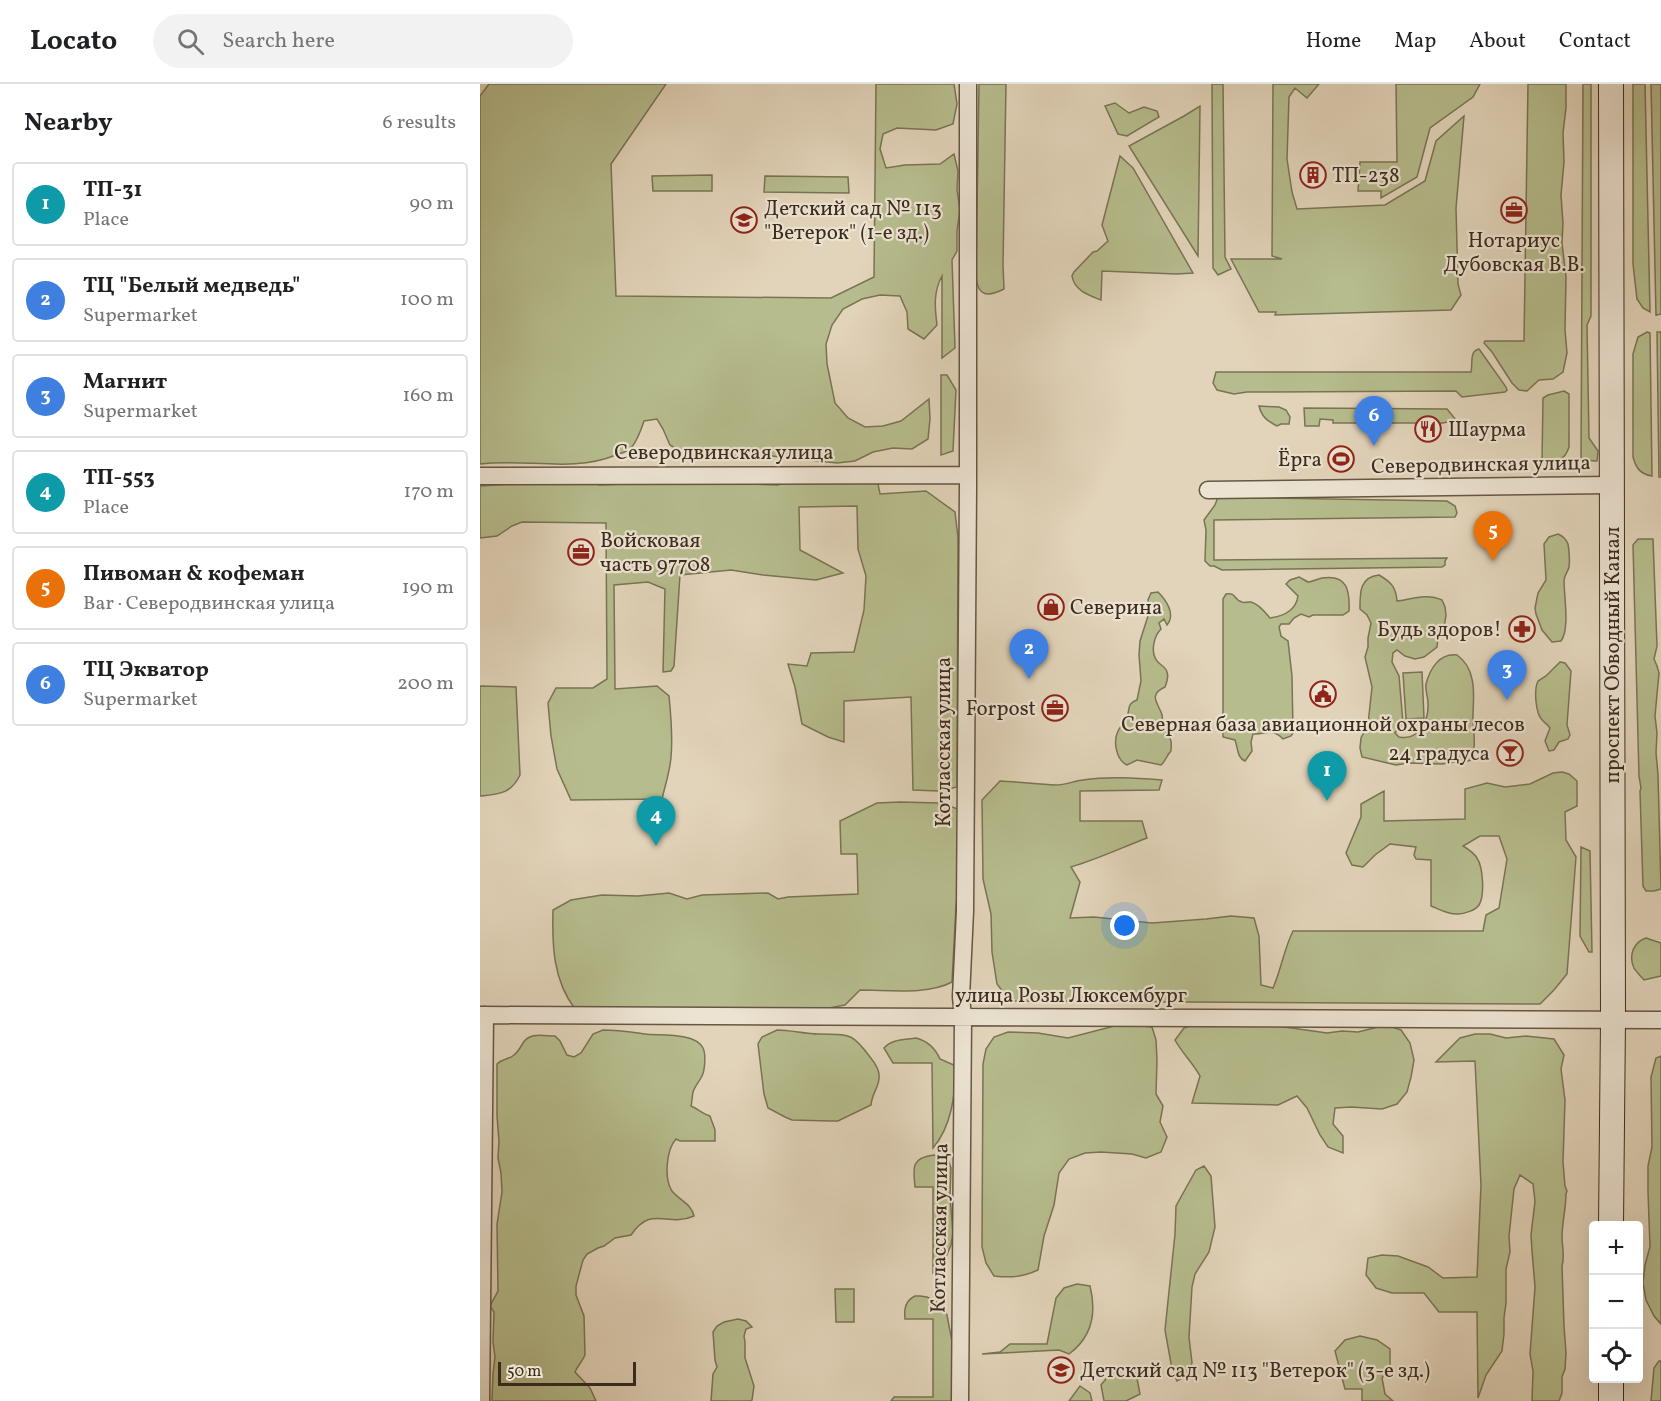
<!DOCTYPE html>
<meta charset="utf-8">
<style>
body{margin:0;font-family:Vollkorn,serif;background:#f2f2f2;color:#202124}
.controls{position:absolute;right:18px;bottom:18px;display:grid;overflow:hidden;border-radius:6px;box-shadow:0 6px 24px #0002}
.controls button{width:54px;height:54px;display:grid;place-items:center;padding:0;border:0;border-bottom:2px solid #e0e0e0;background:#fff;color:#202124;font:30px sans-serif}
.scale{position:absolute;left:18px;bottom:15px;width:138px;box-sizing:border-box;padding-left:6px;border:3px solid #3c2c1c;border-top:0;font-size:16px;line-height:21px;white-space:nowrap;color:#3c2c1c;-webkit-text-stroke:4px #ece3d2;paint-order:stroke}
.you{position:absolute;left:645px;top:842px;width:21px;height:21px;margin:-15px;border:4px solid #fff;border-radius:50%;background:#1a73e8;box-shadow:0 0 0 9px #1a73e833}
.badge{display:grid;place-items:center;width:39px;height:39px;border-radius:50%;background:#d93025;color:#fff;font-size:20px;font-weight:700}
.pin{position:absolute;translate:-50% -50px;filter:drop-shadow(0 2px 3px #0008)}
.pin::after{content:'';position:absolute;top:32px;width:21px;height:18px;background:inherit;clip-path:polygon(0 0,100% 0,50% 100%)}
.list{margin:0;padding:0;list-style:none}
h2{display:flex;justify-content:space-between;align-items:center;height:78px;margin:0;padding:0 24px;font-size:26px}
h2 small{font-size:20px;font-weight:400;color:#757577}
.list li{display:grid;grid-template-columns:39px 1fr auto;gap:18px;align-items:center;box-sizing:border-box;height:84px;margin:0 12px 12px;padding:0 12px;border:2px solid #e0e0e0;border-radius:6px}
.list b{display:block;font-size:22px;white-space:nowrap}
.list p{margin:0;font-size:20px;white-space:nowrap;color:#757577}
.list em{font-size:20px;font-style:normal;color:#757577}
.icon{flex:none;width:33px;height:33px;fill:none;stroke:currentColor;stroke-width:2;stroke-linecap:round;stroke-linejoin:round}
.map{position:relative;flex:none;width:1181px;height:1317px;overflow:hidden}
header{display:flex;align-items:center;gap:36px;box-sizing:border-box;height:84px;padding:0 30px;background:#fff;border-bottom:2px solid #e0e0e0}
header strong{font-size:28px}
nav{display:flex;gap:33px;margin-inline-start:auto;font-size:21px}
.search{width:420px;height:54px;background:#f2f2f2;display:flex;align-items:center;gap:15px;box-sizing:border-box;padding:0 21px;border-radius:33px;color:#757577;font-size:22px}
main{display:flex}
aside{flex:1;background:#fff}
.map>svg:first-child{display:block}
.green{fill:#b6bc8d;stroke:#797454;stroke-width:1.5}
.lines{fill:none;stroke-linecap:round;stroke-linejoin:round}
.minor-casing{stroke:#665644;stroke-width:19}
.secondary-casing{stroke:#3c2c1c;stroke-width:26}
.minor{stroke:#ece3d2;stroke-width:16}
.secondary{stroke:#ece3d2;stroke-width:24}
.labels{text-anchor:middle;stroke-width:4.5;stroke-linejoin:round;paint-order:stroke}
.poi-label{font-size:21px;fill:#3c2c1c;stroke:#ece3d2;text-anchor:start}
.street-label{font-size:21px;fill:#3c2c1c;stroke:#ece3d2}
</style>
<header>
<strong>Locato</strong>
<div class="search"><svg class="icon" aria-label="search" viewBox="0 0 24 24"><circle cx="10" cy="10" r="6"/><path d="M15 15l6 6"/></svg>Search here</div>
<nav><a>Home</a><a>Map</a><a>About</a><a>Contact</a></nav>
</header>
<main>
<aside>
<h2>Nearby<small>6 results</small></h2>
<ul class="list">
<li><span class="badge" style="background:#0f9aa8">1</span><div><b>ТП-31</b><p>Place</p></div><em>90 m</em></li>
<li><span class="badge" style="background:#3f7fe0">2</span><div><b>ТЦ &quot;Белый медведь&quot;</b><p>Supermarket</p></div><em>100 m</em></li>
<li><span class="badge" style="background:#3f7fe0">3</span><div><b>Магнит</b><p>Supermarket</p></div><em>160 m</em></li>
<li><span class="badge" style="background:#0f9aa8">4</span><div><b>ТП-553</b><p>Place</p></div><em>170 m</em></li>
<li><span class="badge" style="background:#e8710a">5</span><div><b>Пивоман &amp; кофеман</b><p>Bar · Северодвинская улица</p></div><em>190 m</em></li>
<li><span class="badge" style="background:#3f7fe0">6</span><div><b>ТЦ Экватор</b><p>Supermarket</p></div><em>200 m</em></li>
</ul>
</aside>
<div class="map">
<svg width="1181" height="1317" viewBox="0 0 1181 1317">
<rect width="100%" height="100%" fill="#e2d4ba"/>
<filter id="stains"><feTurbulence type="fractalNoise" baseFrequency=".00333" numOctaves="4"/><feColorMatrix values="0 0 0 0 .2 0 0 0 0 .09 0 0 0 0 .02 0 0 0 .5 -.17"/></filter>
<radialGradient id="worn" r=".72"><stop offset=".6" stop-color="#630" stop-opacity="0"/><stop offset="1" stop-color="#630" stop-opacity=".3"/></radialGradient>
<path class="green" d="M9 0H186L131 80 136 212 351 214 394 193 396 0H474L477 20 473 40 456 46 417 44 403 50 400 65 406 84 425 81 460 80 474 70 478 87 477 106 480 126 477 147V167L472 176 475 264 462 274V192C453 208 455 225 457 241L444 255 428 245 427 228 420 212 400 211 382 215 363 225 352 241 346 260 347 280 355 319 368 334 385 343 403 342 421 337 449 315 450 335 448 355 432 365 413 364 393 368 375 377 357 379 281 371 223 373 204 370 190 361 183 345 177 335 164 337C161 346 156 360 149 366 145 368 139 370 136 371 92 389 45 374 0 380V12Z
M499 0H526L523 181 524 205C508 213 498 213 496 193Z
M732 0H743L745 173 751 185 738 191 733 184Z
M793 0H839L827 14 815 4 809 13 807 75 812 108 817 125 905 121 945 97 956 57 984 32 976 124 978 200 981 211 971 226 795 231 796 228H779L751 175H802L792 172Z
M916 0H1000L993 13 950 44 937 93 901 114V107H878L880 78H917Z
M1048 0H1086V24L1083 49 1084 78 1081 111 1083 139 1082 159 1086 193 1085 246 1087 269 1083 288 1073 295 1059 296 1047 307 1039 306 1032 299 1012 268 1004 259 1005 257H1044Z
M1103 0H1111V232L1107 241 1109 354 1118 367 1117 377 1101 376Z
M1153 0H1165L1170 228 1163 224 1157 215 1153 180Z
M1171 0H1181V230L1176 231Z
M635 19 649 29 664 23 677 27 679 33 647 52 638 50 625 22Z
M720 22 718 172 649 62 704 32Z
M640 72 653 84 713 189 696 190 622 187 621 216C608 211 594 206 592 192L594 188 613 168 617 167 628 157 622 141Z
M232 91V107H173L172 92Z
M285 92 368 93 369 109 284 108Z
M1167 248 1170 249 1172 392C1160 390 1156 384 1153 373V270L1158 253Z
M1177 248H1181V393H1179Z
M999 265 1026 303 1027 306 1025 308 982 313 976 307 767 308 754 310 737 306 733 299 736 288H991C993 280 989 267 999 265Z
M461 291H467L476 306 473 367 461 371Z
M1084 307 1089 310V363C1085 376 1078 377 1066 379L1062 377 1063 314 1068 311Z
M779 322 799 323 806 326 810 333 809 340H801L797 342C788 337 782 334 779 322Z
M824 324 967 325 976 336 963 339H853V336L840 335 839 342H825Z
M317 393 397 395 400 410 446 407 475 428 478 454 477 703 459 707 433 706 431 613 364 617V658L348 653 322 640 315 603 308 580 327 582 331 569 374 568 384 526 386 492 378 465 377 422 319 423 320 466 363 489 336 496 283 491 251 486 200 491 194 582 191 587 183 588 185 505 168 498 134 501 135 605 177 602 189 612C191 632 193 653 191 673 190 687 185 702 182 715L91 716 77 685 71 652 68 619 76 604H113L127 595 126 439 42 438 32 442 17 452 0 454V402L101 395 119 401 143 400 164 397 298 401Z
M738 413 967 417 975 422 977 429 975 433 734 436V476L967 474 965 477V481L962 483 742 486 734 482H730L725 477 726 446 724 436 735 421Z
M1078 450C1083 452 1086 455 1088 460 1089 465 1090 478 1089 483 1088 488 1084 491 1084 497 1084 512 1090 545 1081 557L1072 558 1062 546 1056 530 1055 524 1058 509 1066 496 1064 460 1069 453Z
M1158 455H1173L1177 562 1174 575 1177 582 1179 589 1175 632 1177 649 1176 669 1178 691 1181 805 1174 807H1166L1163 802 1160 707 1161 704 1159 692 1153 461Z
M899 491C911 498 916 503 917 517 932 515 947 509 962 516L965 523 966 531 964 544 958 554 957 563 944 573 935 575 925 572 917 566 913 569 912 578 919 592 923 639 915 649 919 653C939 657 949 636 948 619 948 613 945 606 946 600 950 585 959 569 977 571 984 576 990 585 992 595 995 607 993 620 993 633 993 647 997 663 991 676L984 678H975L962 680 928 679 916 681 882 673 880 664 881 654 888 640 892 603 885 573 888 563V554L891 539 887 531 880 525C880 510 879 493 899 491Z
M819 493C821 494 826 497 828 498 832 498 837 495 842 494 867 490 870 506 869 527L863 531H833L829 533 821 530 814 534 809 540H801L799 543 801 552 808 557 812 592 813 649 811 652 803 655C791 643 786 651 773 650L771 658 772 667 765 677C757 674 758 664 755 656L743 653V515L746 510C757 508 753 516 762 518 763 519 770 518 771 518 779 520 785 528 790 534 805 532 816 526 818 512L806 500 810 496Z
M678 508C686 516 696 530 687 541L684 535 679 539 681 545C674 552 670 568 677 577 680 581 686 583 687 588 689 593 687 598 685 603 667 611 679 620 682 631 683 635 681 641 684 645 690 655 692 653 691 667 686 672 686 677 681 681L657 676 647 681C636 676 633 657 638 647 640 642 645 639 647 635 650 626 646 620 657 616L661 597 659 571 660 557 669 529 668 516 671 509Z
M1080 578 1085 579 1091 587 1087 641 1090 651 1088 655 1079 658 1074 666 1069 667 1065 657 1070 644C1068 641 1065 639 1063 637 1055 630 1054 605 1058 597L1066 592Z
M942 588 944 634 926 635 923 589Z
M0 602 36 603 40 691C31 710 19 710 0 712Z
M1082 688 1089 690 1097 697V722L1085 728 1086 756 1096 773 1087 890 1074 906 1060 920 530 917 517 900 512 868 511 830 503 795 502 716 520 697C539 698 557 700 576 701 585 701 594 697 603 696 629 692 656 694 682 696L679 706 600 707V737H662L667 754C641 764 618 775 591 783L600 798 590 834 614 833 672 839 726 835 751 832 774 834 779 852 781 901 793 904C801 886 804 865 813 847H1003L1006 831 1019 824 1027 775 1019 752H1000L983 762C988 765 994 769 997 774 1003 783 1005 811 999 821 996 826 984 830 978 830 969 831 959 825 951 822V776L936 775 934 771 936 763 910 760 895 771 883 783 872 781 866 769 881 733V720L904 707V737L985 735V705L1007 699 1025 703 1050 700 1073 689Z
M420 718 460 719 478 725 480 796 476 822 472 898C448 911 409 906 380 906L365 921 349 924 95 925C73 896 72 861 73 826L91 816 122 811 158 812 189 809 207 815 222 811 288 809 298 815 308 813 378 810 377 770H361L360 737 397 719Z
M1101 763 1110 767 1112 868H1109L1100 852Z
M1166 854 1181 859V892L1164 896C1161 892 1156 888 1154 884 1148 871 1154 858 1166 854Z
M719 939 782 940 847 949 862 947 878 948 906 941 921 946 930 959 934 976 931 993 927 1008 917 1020 902 1025 871 1023 855 1024 853 1040 863 1052V1069L848 1063 840 1051 827 1024 817 1012 798 1021 712 1019 720 992C713 979 702 969 695 956L704 944Z
M642 940 672 943 676 956 677 976 676 1010 683 1022 680 1038 687 1053 681 1068 666 1074 652 1070 621 1068 605 1069 589 1075 579 1089 574 1121 564 1152 558 1186C542 1193 532 1194 514 1192L506 1179 502 1163 503 980 506 965 514 953 528 948 558 949 588 954Z
M123 946C137 946 150 948 165 950 179 952 215 948 223 964 226 970 225 986 222 992 219 998 215 1002 213 1008 212 1013 212 1018 211 1022 218 1025 223 1030 230 1032L235 1046V1057H200L196 1055C186 1066 184 1095 192 1107 200 1117 211 1119 214 1132 187 1144 172 1120 151 1151L135 1154 124 1162 118 1164 107 1170 103 1176 96 1202V1211L104 1232 105 1271C102 1278 98 1281 95 1288L110 1304 116 1317H12L13 1290 15 1273 13 1258 14 1228 10 1222 18 1207 17 1140 22 1108 21 1089 18 1074 19 1057 17 1032V980C23 974 28 976 34 971 38 968 40 964 43 959 50 948 63 952 75 952L80 957 87 971 94 973 101 969 113 950Z
M297 946C311 946 325 950 339 950 368 951 371 947 390 973 395 979 400 987 399 994 399 1003 392 1009 391 1021L358 1037H350L312 1036 305 1033 288 1024 284 1010 278 960 282 953Z
M995 950H1010L1026 954 1046 952 1074 955 1084 971 1081 985 1085 1016 1083 1078 1085 1102 1087 1107 1086 1110C1086 1124 1082 1139 1082 1153 1082 1162 1085 1173 1082 1182L1084 1242 1086 1269 1085 1285 1082 1293V1309L1079 1317H1052L1053 1287 1050 1270 1055 1203 1052 1167 1051 1151 1055 1117 1053 1100 1040 1091 1034 1105 1029 1152 1030 1168 1026 1185V1219L1024 1234V1250L1022 1267 1006 1291 998 1314 997 1228H959L944 1209H912L896 1204 886 1191 888 1174 902 1171 918 1172 948 1183 963 1194 997 1193 1001 1101 995 977 956 978 980 954Z
M436 954C448 957 455 964 460 975L476 982C475 1010 472 1042 453 1064L452 979H413L404 964C412 955 424 956 436 954Z
M1181 972V1240L1174 1232 1166 1216 1163 1199 1165 1181 1170 1163 1168 1108V1082L1172 1063 1171 993 1176 974Z
M454 1071 464 1075 469 1078 471 1084 470 1112 473 1149 471 1161 466 1173 457 1178 453 1190V1103H435C433 1083 431 1074 454 1071Z
M724 1082 731 1092 735 1143 729 1168 715 1190 712 1203 709 1253 712 1279 708 1291 697 1297 692 1285 685 1246 695 1150 696 1122 716 1086Z
M597 1200 610 1202C617 1230 612 1253 589 1270L579 1266 502 1270 520 1268 530 1260H567L576 1214 584 1204Z
M355 1205H374V1238H356Z
M435 1212H440L447 1213 458 1219 463 1222 467 1231 474 1268 476 1317H411L414 1313H453V1235H425C424 1225 425 1217 435 1212Z
M258 1235 266 1237 272 1243 266 1245 264 1252 265 1258V1274L274 1302 272 1316 271 1317H231L233 1290 237 1283 235 1276 233 1248 237 1242 244 1238Z
M880 1252 897 1256 910 1265V1281L902 1294 905 1310 913 1317H882V1305H865L855 1267 865 1256Z
M1179 1277H1181V1317H1171L1174 1284Z
M633 1286 656 1289 660 1310 646 1317H624L621 1301Z
M600 1302 610 1309 612 1317H589Z"/>
<g class="lines">
<g class="minor-casing">
<path id="minor" d="M0 392 488 391
M728 406 1131 401
M0 931 1181 936
M1 1317 5 931
M480 1317 483 933 481 913 485 827 488 403V0"/>
</g>
<g class="secondary-casing">
<path id="secondary" d="M1131 0 1133 936 1131 1142
M1131 1317V1294"/>
</g>
<use href="#minor" class="minor"/>
<use href="#secondary" class="secondary"/>
</g>
<defs>
<g id="building-ring" transform="scale(1.35)"><circle r="9.5" fill="#ece3d2" stroke="#8f2418" stroke-width="1.5"/><path d="M-4-6H4V6H1V3H-1V6H-4ZM-2.5-4.3h1.7v1.8h-1.7ZM.8-4.3h1.7v1.8H.8ZM-2.5-1h1.7V.8h-1.7ZM.8-1h1.7V.8H.8Z" fill="#8f2418"/></g>
<g id="office-ring" transform="scale(1.35)"><circle r="9.5" fill="#ece3d2" stroke="#8f2418" stroke-width="1.5"/><path d="M-6-3h4V-5.5h4V-3h4V5H-6ZM-1-4.5V-3h2v-1.5ZM-6 0V1H6V0Z" fill="#8f2418"/></g>
<g id="school-ring" transform="scale(1.35)"><circle r="9.5" fill="#ece3d2" stroke="#8f2418" stroke-width="1.5"/><path d="M0-5L7-2L0 1L-7-2ZM-4 1L0 2.5L4 1V4Q0 6-4 4Z" fill="#8f2418"/></g>
<g id="restaurant-ring" transform="scale(1.35)"><circle r="9.5" fill="#ece3d2" stroke="#8f2418" stroke-width="1.5"/><path d="M-5-6h1v4h1v-4h1v4h1v-4h1v5L-1.5 .5V6h-2V.5L-5-1ZM5-6V6H3V1.5H1.5Q1.5-4 5-6Z" fill="#8f2418"/></g>
<g id="stadium-ring" transform="scale(1.35)"><circle r="9.5" fill="#ece3d2" stroke="#8f2418" stroke-width="1.5"/><path d="M0-5a6.5 5 0 1 0 0 10a6.5 5 0 1 0 0-10ZM-3.5-1.8h7v3.6h-7Z" fill="#8f2418"/></g>
<g id="shop-ring" transform="scale(1.35)"><circle r="9.5" fill="#ece3d2" stroke="#8f2418" stroke-width="1.5"/><path d="M-5-2.5h2.3a2.7 3.5 0 0 1 5.4 0H5L5.5 6h-11ZM-1.5-2.5h3a1.5 2.3 0 0 0-3 0Z" fill="#8f2418"/></g>
<g id="pharmacy-ring" transform="scale(1.35)"><circle r="9.5" fill="#ece3d2" stroke="#8f2418" stroke-width="1.5"/><path d="M-2-6h4v4h4v4h-4v4h-4v-4h-4v-4h4Z" fill="#8f2418"/></g>
<g id="civic-ring" transform="scale(1.35)"><circle r="9.5" fill="#ece3d2" stroke="#8f2418" stroke-width="1.5"/><path d="M-.6-6.5H3V-4.5H.6V-3L4-1V1h2V6H-6V1h2V-1L-.6-3ZM-1.2 2.5V6h2.4V2.5Z" fill="#8f2418"/></g>
<g id="bar-ring" transform="scale(1.35)"><circle r="9.5" fill="#ece3d2" stroke="#8f2418" stroke-width="1.5"/><path d="M-6-5H6L.8 .8V4.5H3.5V6h-7V4.5H-.8V.8Z" fill="#8f2418"/></g>
</defs>
<g fill-rule="evenodd">
<use href="#building-ring" x="833" y="91"/>
<use href="#office-ring" x="1034" y="126"/>
<use href="#school-ring" x="264" y="136"/>
<use href="#restaurant-ring" x="948" y="345"/>
<use href="#stadium-ring" x="861" y="375"/>
<use href="#office-ring" x="101" y="468"/>
<use href="#shop-ring" x="571" y="523"/>
<use href="#pharmacy-ring" x="1042" y="545"/>
<use href="#civic-ring" x="843" y="610"/>
<use href="#office-ring" x="575" y="624"/>
<use href="#bar-ring" x="1030" y="669"/>
<use href="#school-ring" x="581" y="1286"/>
</g>
<g class="labels">
<g class="poi-label">
<text x="852" y="98">ТП-238</text>
<text x="284" y="131">Детский сад № 113<tspan x="284" dy="24">"Ветерок" (1-е зд.)</tspan></text>
<text x="1034" y="163" text-anchor="middle">Нотариус<tspan x="1034" dy="24">Дубовская В.В.</tspan></text>
<text x="968" y="352">Шаурма</text>
<text x="842" y="382" text-anchor="end">Ёрга</text>
<text x="120" y="463">Войсковая<tspan x="120" dy="24">часть 97708</tspan></text>
<text x="590" y="530">Северина</text>
<text x="1022" y="552" text-anchor="end">Будь здоров!</text>
<text x="556" y="631" text-anchor="end">Forpost</text>
<text x="843" y="647" text-anchor="middle">Северная база авиационной охраны лесов</text>
<text x="1010" y="676" text-anchor="end">24 градуса</text>
<text x="600" y="1293">Детский сад № 113 "Ветерок" (3-е зд.)</text>
</g>
<g class="street-label">
<text x="244" y="375">Северодвинская улица</text>
<text transform="translate(1001 380) rotate(-1)" y="7">Северодвинская улица</text>
<text transform="translate(1132 571) rotate(-90)" y="7">проспект Обводный Канал</text>
<text transform="translate(463 658) rotate(-90)" y="7">Котласская улица</text>
<text x="591" y="918">улица Розы Люксембург</text>
<text transform="translate(459 1144) rotate(-89)" y="7">Котласская улица</text>
</g>
</g>
<rect width="100%" height="100%" filter="url(#stains)"/>
<rect width="100%" height="100%" fill="url(#worn)"/>
</svg>
<div class="controls">
<button>+</button>
<button>−</button>
<button><svg class="icon" aria-label="locate" viewBox="0 0 24 24"><circle cx="12" cy="12" r="6"/><path d="M12 2v4M12 18v4M2 12h4M18 12h4"/></svg></button>
</div>
<div class="scale">50 m</div>
<div class="you"></div>
<div class="pin badge" style="left:847px;top:717px;background:#0f9aa8">1</div>
<div class="pin badge" style="left:549px;top:595px;background:#3f7fe0">2</div>
<div class="pin badge" style="left:1027px;top:616px;background:#3f7fe0">3</div>
<div class="pin badge" style="left:176px;top:762px;background:#0f9aa8">4</div>
<div class="pin badge" style="left:1013px;top:477px;background:#e8710a">5</div>
<div class="pin badge" style="left:894px;top:362px;background:#3f7fe0">6</div>
</div>
</main>
